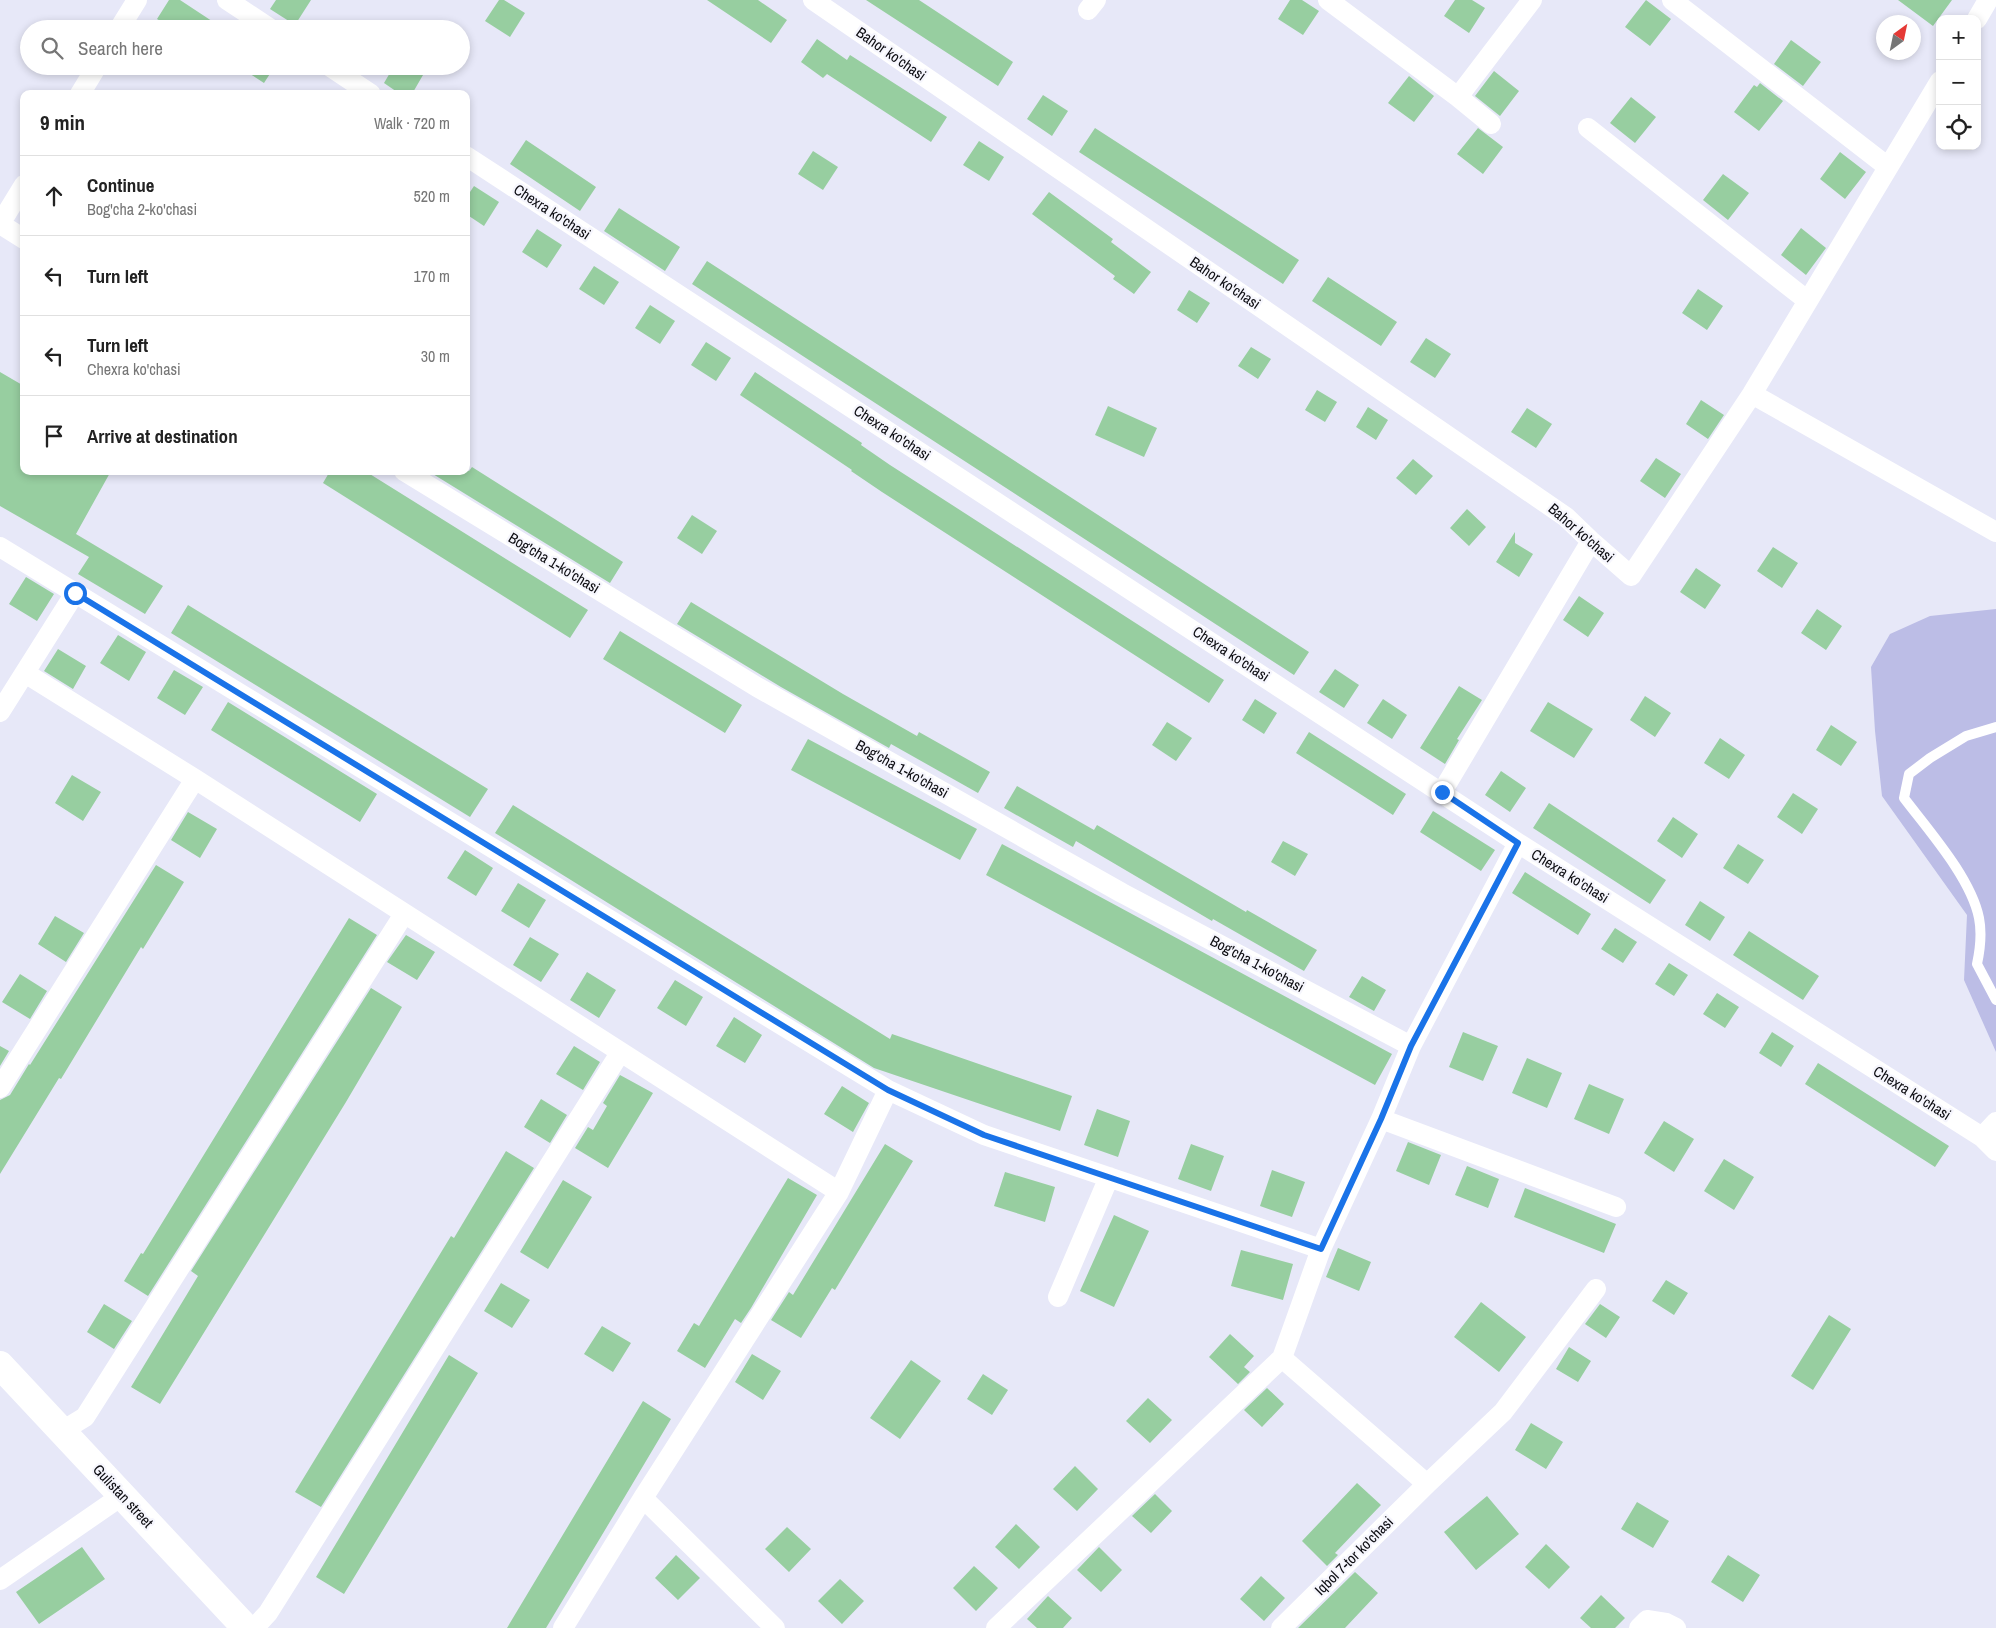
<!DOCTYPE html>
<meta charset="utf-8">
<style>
body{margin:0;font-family:"Archivo Narrow",sans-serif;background:#f2f2f2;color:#222}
.controls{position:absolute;right:15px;top:15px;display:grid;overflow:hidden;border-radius:10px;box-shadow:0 2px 8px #0003}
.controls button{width:45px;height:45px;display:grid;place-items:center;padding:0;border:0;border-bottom:1px solid #e0e0e0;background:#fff;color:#222;font:25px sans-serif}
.compass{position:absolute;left:1876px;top:15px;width:45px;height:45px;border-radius:50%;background:#fff;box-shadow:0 2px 8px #0003;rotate:33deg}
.stop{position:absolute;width:15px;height:15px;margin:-11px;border:4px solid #1a73e8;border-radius:50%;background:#fff}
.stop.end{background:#1a73e8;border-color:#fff;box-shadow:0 1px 5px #0008}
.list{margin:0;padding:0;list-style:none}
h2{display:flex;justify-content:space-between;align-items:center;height:65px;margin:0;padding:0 20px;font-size:21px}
h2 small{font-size:16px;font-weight:400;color:#767676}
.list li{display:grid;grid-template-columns:32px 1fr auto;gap:15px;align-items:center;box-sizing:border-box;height:80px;padding:0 20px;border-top:1px solid #e0e0e0}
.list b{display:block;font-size:19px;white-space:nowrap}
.list p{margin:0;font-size:16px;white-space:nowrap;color:#767676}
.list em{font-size:16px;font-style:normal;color:#767676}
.icon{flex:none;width:28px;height:28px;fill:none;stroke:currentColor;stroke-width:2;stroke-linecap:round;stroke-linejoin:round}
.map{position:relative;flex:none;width:1996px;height:1628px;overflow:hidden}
.search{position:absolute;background:#fff;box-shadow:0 2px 8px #0003;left:20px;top:20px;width:450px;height:55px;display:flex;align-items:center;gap:12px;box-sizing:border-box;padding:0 18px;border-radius:28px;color:#767676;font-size:19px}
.panel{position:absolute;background:#fff;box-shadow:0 2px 8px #0003;left:20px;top:90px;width:450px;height:385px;border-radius:10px}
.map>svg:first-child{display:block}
.green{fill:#bcbde6}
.building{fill:#97cea0}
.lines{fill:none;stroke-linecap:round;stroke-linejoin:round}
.lane{stroke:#fff;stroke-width:10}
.street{stroke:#fff;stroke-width:20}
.secondary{stroke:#fff;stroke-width:28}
.route{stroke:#1a73e8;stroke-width:6}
.labels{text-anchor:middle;stroke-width:4.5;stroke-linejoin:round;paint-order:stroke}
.street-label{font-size:15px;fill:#0c0c11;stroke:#f6f6fd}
</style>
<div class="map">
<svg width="1996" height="1628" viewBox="0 0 1996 1628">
<rect width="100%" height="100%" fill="#e7e8f8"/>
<path class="green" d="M1996 609V1052L1964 980 1967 915 1882 796 1875 731 1871 667 1890 634 1930 616Z"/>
<path class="building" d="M169 0H180L224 29H173L157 19Z
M276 0H311L295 25 270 9Z
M499 0H504L525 13 510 37 485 21Z
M707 0H758L787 20 771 43Z
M866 0H919L1013 62 998 86Z
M1290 0H1302L1319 11 1303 35 1278 19Z
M1455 0H1472L1485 8 1469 33 1444 16Z
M1646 0 1671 19 1650 46 1625 27Z
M1898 0H1952L1933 26Z
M817 39 847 60 850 55 947 117 931 142 827 74 823 78 801 62Z
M1791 40 1821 62 1803 86 1774 64Z
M238 66H275L264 83Z
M394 66H409L423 75 412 94H400L384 83Z
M1494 71 1519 91 1500 116 1475 96Z
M1409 76 1434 96 1414 122 1388 103Z
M1760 83 1783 101 1759 131 1734 112 1754 85 1757 87Z
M1043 95 1068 111 1052 136 1027 119Z
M1631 97 1656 117 1635 143 1610 123Z
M1095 128 1299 260 1283 284 1079 152Z
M1478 128 1503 147 1483 174 1457 154Z
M526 140 596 187 580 211 510 164Z
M979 141 1004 157 989 181 963 165Z
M813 151 838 167 823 190 798 174Z
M1840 152 1866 172 1845 199 1820 179Z
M1723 174 1749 193 1728 220 1703 200Z
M474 186 499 202 484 226 466 214V198Z
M1049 192 1113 239 1111 242 1151 272 1134 294 1113 279 1115 276 1032 214Z
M619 208 680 247 665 271 604 231Z
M1801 228 1826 248 1806 275 1781 255Z
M537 229 562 245 547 268 522 252Z
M707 261 1309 652 1294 675 692 284Z
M594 266 619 282 604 305 579 289Z
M1328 277 1397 322 1381 346 1312 301Z
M1698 289 1723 306 1707 330 1682 313Z
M1189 290 1210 303 1197 323 1177 310Z
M650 305 675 321 660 344 635 328Z
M1426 338 1451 354 1435 378 1410 362Z
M706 342 731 358 716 381 691 365Z
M1251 347 1271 359 1258 379 1238 366Z
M0 372 24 386V471H111L76 534 163 586 145 614 78 574 89 557 0 506Z
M755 372 862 443 861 445 890 465 1224 680 1209 703 882 492 851 471 852 470 740 395Z
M1317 390 1337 402 1325 422 1305 410Z
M1701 400 1724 415 1708 439 1686 424Z
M1108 406 1157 428 1144 457 1095 435Z
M1368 407 1388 420 1376 440 1356 427Z
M1527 408 1552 424 1536 448 1511 432Z
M1656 458 1681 474 1665 498 1640 481Z
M1413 459 1433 476 1416 495 1396 478Z
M472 467 623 562 610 583 428 471H469Z
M330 471H365L588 610 570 638 323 483Z
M1467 509 1486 527 1469 546 1450 528Z
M692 515 717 531 702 554 677 538Z
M1515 532V543L1533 554 1519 577 1496 562Z
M1773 547 1798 563 1782 588 1757 571Z
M1696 568 1721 585 1705 609 1680 592Z
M26 577 54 594 37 621 9 604Z
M1579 596 1604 613 1588 637 1563 620Z
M691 602 843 694 917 736 919 732 990 772 978 793 891 744 889 748 781 687 677 624Z
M188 605 488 789 470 817 171 633Z
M1817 609 1842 626 1826 650 1801 633Z
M620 631 742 705 725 733 603 659Z
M118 635 146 652 129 681 100 663Z
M58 649 86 666 73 689 44 671Z
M1335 669 1359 685 1344 708 1319 692Z
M174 670 203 687 185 715 157 698Z
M1459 686 1482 700 1457 739 1459 740 1445 764 1420 748Z
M1645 696 1671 713 1655 737 1630 720Z
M1255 699 1277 713 1264 734 1242 720Z
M1383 699 1407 715 1392 739 1367 723Z
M228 702 377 794 360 822 211 730Z
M1548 702 1593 729 1574 758 1530 731Z
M1167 722 1192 738 1176 761 1152 745Z
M1831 725 1857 742 1841 766 1816 750Z
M1309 732 1406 794 1393 815 1296 753Z
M1720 738 1745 755 1729 779 1704 763Z
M808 739 977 829 960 860 791 770Z
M1501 771 1526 788 1510 812 1485 795Z
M72 775 101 792 83 821 55 803Z
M1017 786 1094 830 1097 825 1246 912 1247 910 1317 950 1304 971 1213 919 1212 921 1076 841 1073 847 1004 808Z
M1793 793 1818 809 1802 834 1777 817Z
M1549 803 1666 880 1650 904 1533 828Z
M513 805 890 1039 892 1034 1072 1096 1060 1131 874 1068 495 833Z
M1433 811 1495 850 1481 871 1420 832Z
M188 812 217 829 200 858 171 840Z
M1673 817 1698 834 1682 858 1657 841Z
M1283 841 1308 854 1295 876 1271 862Z
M1002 844 1392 1054 1375 1085 986 875Z
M1738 844 1764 860 1748 884 1723 868Z
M465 850 493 868 476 896 447 878Z
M156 865 184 882 143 949 141 947 61 1079 59 1078 0 1174V1100L10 1095 29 1064 30 1065Z
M1525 872 1591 914 1578 935 1512 893Z
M518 883 546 900 529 928 501 911Z
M1700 901 1725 917 1710 941 1685 925Z
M55 916 84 933 66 962 38 944Z
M349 918 377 935 148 1296 124 1281 141 1253 143 1254Z
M1615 928 1637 942 1623 963 1601 949Z
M1749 931 1819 976 1803 1000 1733 955Z
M406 935 435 952 417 980 387 962Z
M530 937 559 954 541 982 513 965Z
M1669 963 1688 975 1674 996 1655 984Z
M587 972 616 990 599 1018 570 1000Z
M20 974 47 991 30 1019 2 1002Z
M1362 976 1386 990 1374 1011 1349 997Z
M675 980 703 997 686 1026 657 1008Z
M371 988 402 1007 346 1102 160 1404 131 1387 198 1276 191 1271Z
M1717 993 1739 1007 1725 1028 1703 1014Z
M734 1017 762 1035 745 1063 716 1046Z
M1463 1032 1498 1046 1483 1081 1449 1067Z
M1772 1032 1794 1046 1781 1067 1759 1053Z
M0 1046 9 1051 0 1066Z
M574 1046 600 1062 583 1090 556 1074Z
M1527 1058 1562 1073 1547 1108 1512 1093Z
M1818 1063 1949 1146 1935 1167 1805 1084Z
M620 1075 653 1093 608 1168 575 1148 588 1127 593 1130 607 1106 603 1103Z
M1589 1084 1624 1099 1609 1134 1574 1119Z
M842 1086 869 1103 853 1132 824 1114Z
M541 1099 567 1115 550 1143 524 1127Z
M1097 1109 1130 1121 1118 1157 1084 1145Z
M1664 1121 1694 1139 1674 1172 1644 1153Z
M1408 1142 1441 1155 1429 1185 1396 1171Z
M885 1144 913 1161 835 1290 832 1288 801 1338 771 1320 789 1292 793 1295Z
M1191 1144 1224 1156 1211 1191 1178 1179Z
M506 1151 534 1168 321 1507 295 1492 451 1236 454 1238Z
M1724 1159 1754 1177 1734 1210 1704 1191Z
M1467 1166 1499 1179 1488 1208 1455 1195Z
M1272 1170 1305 1182 1292 1217 1260 1206Z
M1005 1172 1055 1187 1045 1222 994 1206Z
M788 1178 817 1195 751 1308 741 1323 735 1319 705 1368 677 1351 694 1323 699 1326Z
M563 1180 592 1197 548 1269 520 1252Z
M1525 1188 1616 1224 1604 1253 1514 1217Z
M1114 1215 1149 1231 1114 1307 1080 1291Z
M1338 1248 1371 1262 1359 1291 1326 1277Z
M1241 1250 1293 1264 1283 1300 1231 1286Z
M1666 1280 1688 1293 1674 1315 1652 1301Z
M501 1283 530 1300 512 1328 484 1311Z
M1481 1302 1526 1337 1499 1372 1454 1337Z
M104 1304 132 1321 114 1349 87 1332Z
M1600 1304 1620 1317 1606 1338 1585 1324Z
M1829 1315 1851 1329 1813 1390 1791 1376Z
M602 1326 631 1343 613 1372 584 1354Z
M1230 1334 1254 1356 1244 1367 1250 1372 1238 1384 1209 1357Z
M1569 1347 1591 1361 1578 1382 1556 1369Z
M752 1354 781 1371 763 1400 735 1382Z
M449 1355 478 1373 344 1594 316 1577Z
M911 1360 941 1381 900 1439 870 1418Z
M983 1374 1008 1390 992 1415 967 1399Z
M1267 1388 1284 1404 1262 1427 1244 1410Z
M1148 1398 1172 1420 1150 1443 1126 1421Z
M643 1401 671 1419 605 1530 546 1628H507Z
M1531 1423 1563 1442 1546 1469 1515 1450Z
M1075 1466 1098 1489 1077 1511 1053 1489Z
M1357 1483 1381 1505 1335 1553 1338 1555 1327 1566 1302 1541Z
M1155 1494 1172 1511 1151 1533 1132 1516Z
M1487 1496 1519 1534 1476 1570 1444 1532Z
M1637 1502 1669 1521 1653 1548 1621 1529Z
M1016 1524 1040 1547 1019 1569 995 1547Z
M787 1527 811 1549 789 1572 765 1549Z
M1546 1544 1570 1567 1549 1589 1525 1567Z
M82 1547 105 1579 39 1624 16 1592Z
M1099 1547 1122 1570 1101 1592 1077 1570Z
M676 1555 700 1578 678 1600 655 1578Z
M1728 1555 1760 1575 1743 1602 1711 1582Z
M974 1566 998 1588 976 1611 953 1588Z
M1355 1572 1378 1593 1345 1628H1298Z
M1261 1576 1285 1598 1264 1621 1240 1599Z
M840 1579 864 1601 842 1624 818 1601Z
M1601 1595 1625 1618 1615 1628H1591L1580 1618Z
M1048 1596 1072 1618 1063 1628H1037L1027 1619Z"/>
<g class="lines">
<path class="lane" d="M1996 727 1966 736 1930 758 1909 774 1904 798C1929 831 1971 878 1979 918 1982 933 1980 950 1977 964L1996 1000"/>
<path class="street" d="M227 0 271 29
M813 0 1566 517 1591 541 1631 576 1752 394 1940 81
M1328 0 1458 97 1491 124
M1672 0 1888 167
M1088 10 1096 0
M1977 19 1988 0
M119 29 137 0
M329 66 371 94
M80 94 97 66
M1458 97 1532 0
M1588 128 1808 301
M466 156 1518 843 1982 1137 1996 1151
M0 224 24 185
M0 224 24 239
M1752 394 1996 532
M404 471 757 687 1122 893 1411 1046
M0 547 888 1090 984 1135 1321 1249
M25 673 195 779 839 1192
M0 712 75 593
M1442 792 1591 541
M0 1088 195 779
M1381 1119 1616 1207
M1982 1137 1996 1122
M1058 1297 1109 1177
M1282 1358 1427 1484
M62 1431 85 1417 404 914
M643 1498 775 1628
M0 1580 123 1495
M254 1628 268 1613 620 1053
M563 1628 643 1498 839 1192 888 1090
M996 1628 1282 1358 1321 1249 1381 1119 1411 1046 1518 843
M1281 1628 1427 1484 1503 1412 1596 1289
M1639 1628 1647 1620 1666 1623 1676 1628"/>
<path class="secondary" d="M0 1365 246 1628"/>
</g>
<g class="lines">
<path class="route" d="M75 593 888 1090 984 1135 1321 1249 1381 1119 1411 1046 1518 843 1442 792"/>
</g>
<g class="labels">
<g class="street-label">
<text transform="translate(891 54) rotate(35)" y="5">Bahor ko'chasi</text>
<text transform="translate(552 212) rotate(33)" y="5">Chexra ko'chasi</text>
<text transform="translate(1225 283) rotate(34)" y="5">Bahor ko'chasi</text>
<text transform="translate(892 433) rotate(33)" y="5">Chexra ko'chasi</text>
<text transform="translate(1581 533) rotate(41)" y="5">Bahor ko'chasi</text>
<text transform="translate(554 563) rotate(31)" y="5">Bog'cha 1-ko'chasi</text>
<text transform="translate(1231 654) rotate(33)" y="5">Chexra ko'chasi</text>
<text transform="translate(902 769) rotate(29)" y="5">Bog'cha 1-ko'chasi</text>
<text transform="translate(1570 876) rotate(32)" y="5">Chexra ko'chasi</text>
<text transform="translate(1257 964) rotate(28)" y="5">Bog'cha 1-ko'chasi</text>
<text transform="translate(1912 1093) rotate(32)" y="5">Chexra ko'chasi</text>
<text transform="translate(123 1496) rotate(47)" y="5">Gulistan street</text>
<text transform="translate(1354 1556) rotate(-45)" y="5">Iqbol 7-tor ko'chasi</text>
</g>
</g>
</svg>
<div class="controls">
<button>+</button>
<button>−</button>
<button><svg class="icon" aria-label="locate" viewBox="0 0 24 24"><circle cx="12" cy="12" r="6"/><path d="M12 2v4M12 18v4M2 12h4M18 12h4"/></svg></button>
</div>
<svg class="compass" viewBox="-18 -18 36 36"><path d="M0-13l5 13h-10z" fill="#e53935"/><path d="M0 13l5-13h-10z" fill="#767676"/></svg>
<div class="stop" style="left:75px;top:593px"></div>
<div class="stop end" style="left:1442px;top:792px"></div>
<div class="search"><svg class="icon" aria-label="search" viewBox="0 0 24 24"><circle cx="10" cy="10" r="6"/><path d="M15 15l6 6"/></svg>Search here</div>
<section class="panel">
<h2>9 min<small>Walk · 720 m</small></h2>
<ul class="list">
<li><svg class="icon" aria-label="ahead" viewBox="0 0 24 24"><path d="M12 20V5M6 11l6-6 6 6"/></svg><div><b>Continue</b><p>Bog'cha 2-ko'chasi</p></div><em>520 m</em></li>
<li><svg class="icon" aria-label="left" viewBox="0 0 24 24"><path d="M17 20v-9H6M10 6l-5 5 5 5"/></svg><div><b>Turn left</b></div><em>170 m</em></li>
<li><svg class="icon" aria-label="left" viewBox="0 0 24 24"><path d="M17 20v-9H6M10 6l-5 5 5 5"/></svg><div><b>Turn left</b><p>Chexra ko'chasi</p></div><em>30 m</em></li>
<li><svg class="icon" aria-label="arrive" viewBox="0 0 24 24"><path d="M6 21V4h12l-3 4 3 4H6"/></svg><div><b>Arrive at destination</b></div></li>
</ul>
</section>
</div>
